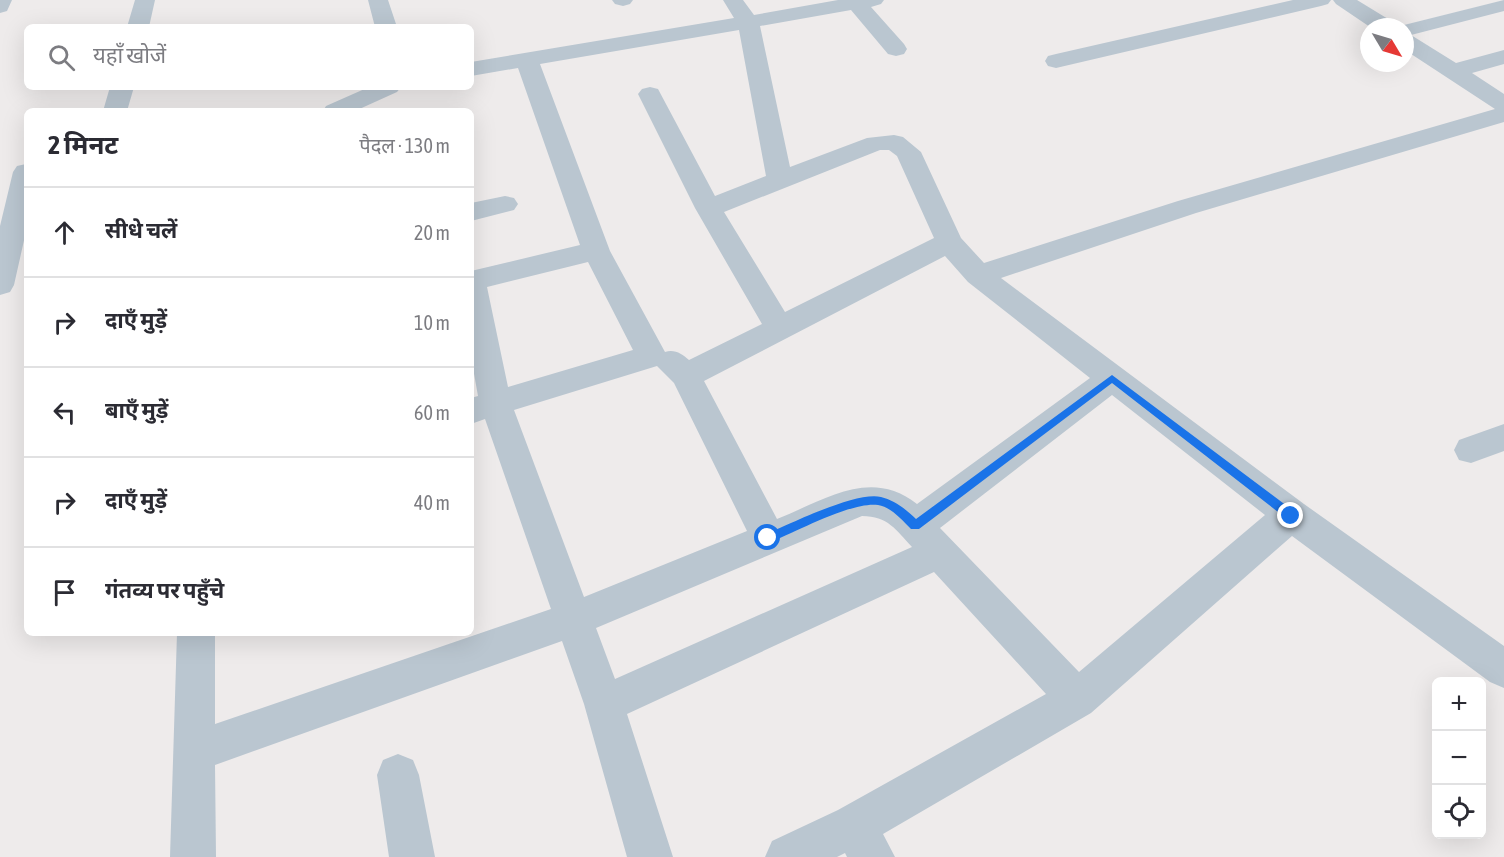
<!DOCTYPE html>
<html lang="hi">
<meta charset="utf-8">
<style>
body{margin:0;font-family:"Asap Condensed","Noto Sans Devanagari",sans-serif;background:#f7f7f7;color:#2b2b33}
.controls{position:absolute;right:18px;bottom:18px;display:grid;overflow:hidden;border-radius:9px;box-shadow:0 6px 24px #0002}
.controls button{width:54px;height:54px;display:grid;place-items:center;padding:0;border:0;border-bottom:2px solid #e1e1e2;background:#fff;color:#2b2b33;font:30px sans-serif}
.compass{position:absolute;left:1360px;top:18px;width:54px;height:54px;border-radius:50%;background:#fff;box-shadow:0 6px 24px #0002;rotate:128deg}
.stop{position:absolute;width:18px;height:18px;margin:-14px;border:4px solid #1a73e8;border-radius:50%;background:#fff}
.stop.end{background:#1a73e8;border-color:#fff;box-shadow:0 2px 6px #0008}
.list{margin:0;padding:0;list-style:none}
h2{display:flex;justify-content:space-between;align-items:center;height:78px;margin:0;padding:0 24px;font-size:26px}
h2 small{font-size:20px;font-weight:400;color:#7c7c81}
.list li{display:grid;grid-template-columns:39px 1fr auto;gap:18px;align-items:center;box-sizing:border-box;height:90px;padding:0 24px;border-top:2px solid #e1e1e2}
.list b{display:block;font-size:22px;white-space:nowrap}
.list em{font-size:20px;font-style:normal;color:#7c7c81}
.icon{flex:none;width:33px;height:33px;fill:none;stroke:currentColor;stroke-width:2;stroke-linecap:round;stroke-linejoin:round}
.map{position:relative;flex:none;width:1504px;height:857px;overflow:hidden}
.search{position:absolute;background:#fff;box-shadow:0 6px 24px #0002;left:24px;top:24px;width:450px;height:66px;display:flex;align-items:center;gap:15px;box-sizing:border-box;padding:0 21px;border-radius:9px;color:#7c7c81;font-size:22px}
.panel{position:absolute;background:#fff;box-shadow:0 6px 24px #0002;left:24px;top:108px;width:450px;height:528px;border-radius:9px}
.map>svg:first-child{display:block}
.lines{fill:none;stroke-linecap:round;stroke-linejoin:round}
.minor{fill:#bac6d0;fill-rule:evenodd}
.route{fill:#1a73e8}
</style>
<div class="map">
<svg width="1504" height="857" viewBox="0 0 1504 857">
<rect width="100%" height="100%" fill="#eeebeb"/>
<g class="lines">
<path class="minor" d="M0 0H12L7 11 0 13Z
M135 0H155L149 27H127Z
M368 0H388L397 27H375Z
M612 0H633L630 4 623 6 615 4Z
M723 0H743L754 15 838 0H884L881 4 871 7 904 44 907 49 904 54 896 56 888 54 851 10 760 26 790 167 867 138 894 135 903 137 921 152 961 238 984 263 1178 201 1495 109 1405 50V27H1396L1504 0V11L1411 35 1456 63 1504 50V64L1472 73 1504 94V122L1196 213 1001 278 1304 504 1504 646V688L1490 682 1292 536 1091 713 883 834 895 857H847L845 853 837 857H765L772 841 838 810 1046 694 934 572 627 714 673 857H627L584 704 562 641 215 765 216 857H170L177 633H215V724L551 609 485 419 471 424V398L478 396 471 357V271L580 245 518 68 471 76V62L734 18ZM739 30 766 176 715 196 658 89 650 87 642 89 638 94 695 208 762 324 689 360C682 354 675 349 665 352L610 251 540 64ZM880 150H889L897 156 934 238 785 312 724 212ZM945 256 968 282 1090 378 917 504C870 467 825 500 777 519L704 381ZM588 262 633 350 508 387 487 287ZM657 366 674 383 747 531 584 597 514 410ZM1112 395 1265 515 1079 672 940 528ZM862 516C888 516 896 530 912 547L615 679 596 628Z
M1293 0H1331L1328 4 1321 6 1056 68 1048 66 1045 61 1048 56 1056 54Z
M1333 0H1357L1393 22 1396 27H1370L1336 4Z
M110 87H134L127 111H103Z
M369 87H401L397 92 355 111H323L326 106Z
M26 164 27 227 14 285 10 292 0 295V226L13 172 17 166Z
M505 196 514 198 518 204 514 210 471 221V203Z
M1504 424V451L1471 463 1459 460 1454 450 1459 440Z
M398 754 413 760 419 775 435 857H389L377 775 383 760Z"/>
</g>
<path class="route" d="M1112 375 1295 512V519H1287L1112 383 919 529H911C902 520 891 507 878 505 852 501 794 533 768 543L762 538 764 535C790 524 856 491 881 497 894 500 907 510 916 519Z"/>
</svg>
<div class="controls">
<button>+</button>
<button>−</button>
<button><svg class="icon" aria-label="locate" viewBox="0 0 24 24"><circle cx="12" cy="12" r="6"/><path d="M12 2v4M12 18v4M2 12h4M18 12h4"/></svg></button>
</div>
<svg class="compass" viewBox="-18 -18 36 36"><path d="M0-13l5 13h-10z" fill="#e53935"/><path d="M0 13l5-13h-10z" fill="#7c7c81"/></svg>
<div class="stop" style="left:768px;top:538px"></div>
<div class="stop end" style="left:1291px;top:516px"></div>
<div class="search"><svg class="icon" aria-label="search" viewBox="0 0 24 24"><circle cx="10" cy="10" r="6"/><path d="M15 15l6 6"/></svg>यहाँ खोजें</div>
<section class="panel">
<h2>2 मिनट<small>पैदल · 130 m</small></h2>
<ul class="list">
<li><svg class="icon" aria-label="ahead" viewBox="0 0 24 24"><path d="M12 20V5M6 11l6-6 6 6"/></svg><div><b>सीधे चलें</b></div><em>20 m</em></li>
<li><svg class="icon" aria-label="right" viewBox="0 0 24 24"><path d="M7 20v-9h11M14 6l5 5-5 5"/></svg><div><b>दाएँ मुड़ें</b></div><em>10 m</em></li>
<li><svg class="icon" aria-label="left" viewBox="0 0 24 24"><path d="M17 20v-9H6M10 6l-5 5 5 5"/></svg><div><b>बाएँ मुड़ें</b></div><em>60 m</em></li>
<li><svg class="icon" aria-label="right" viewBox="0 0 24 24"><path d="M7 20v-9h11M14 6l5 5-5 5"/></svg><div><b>दाएँ मुड़ें</b></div><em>40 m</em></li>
<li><svg class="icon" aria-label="arrive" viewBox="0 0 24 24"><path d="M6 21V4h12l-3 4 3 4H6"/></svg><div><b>गंतव्य पर पहुँचे</b></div></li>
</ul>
</section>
</div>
